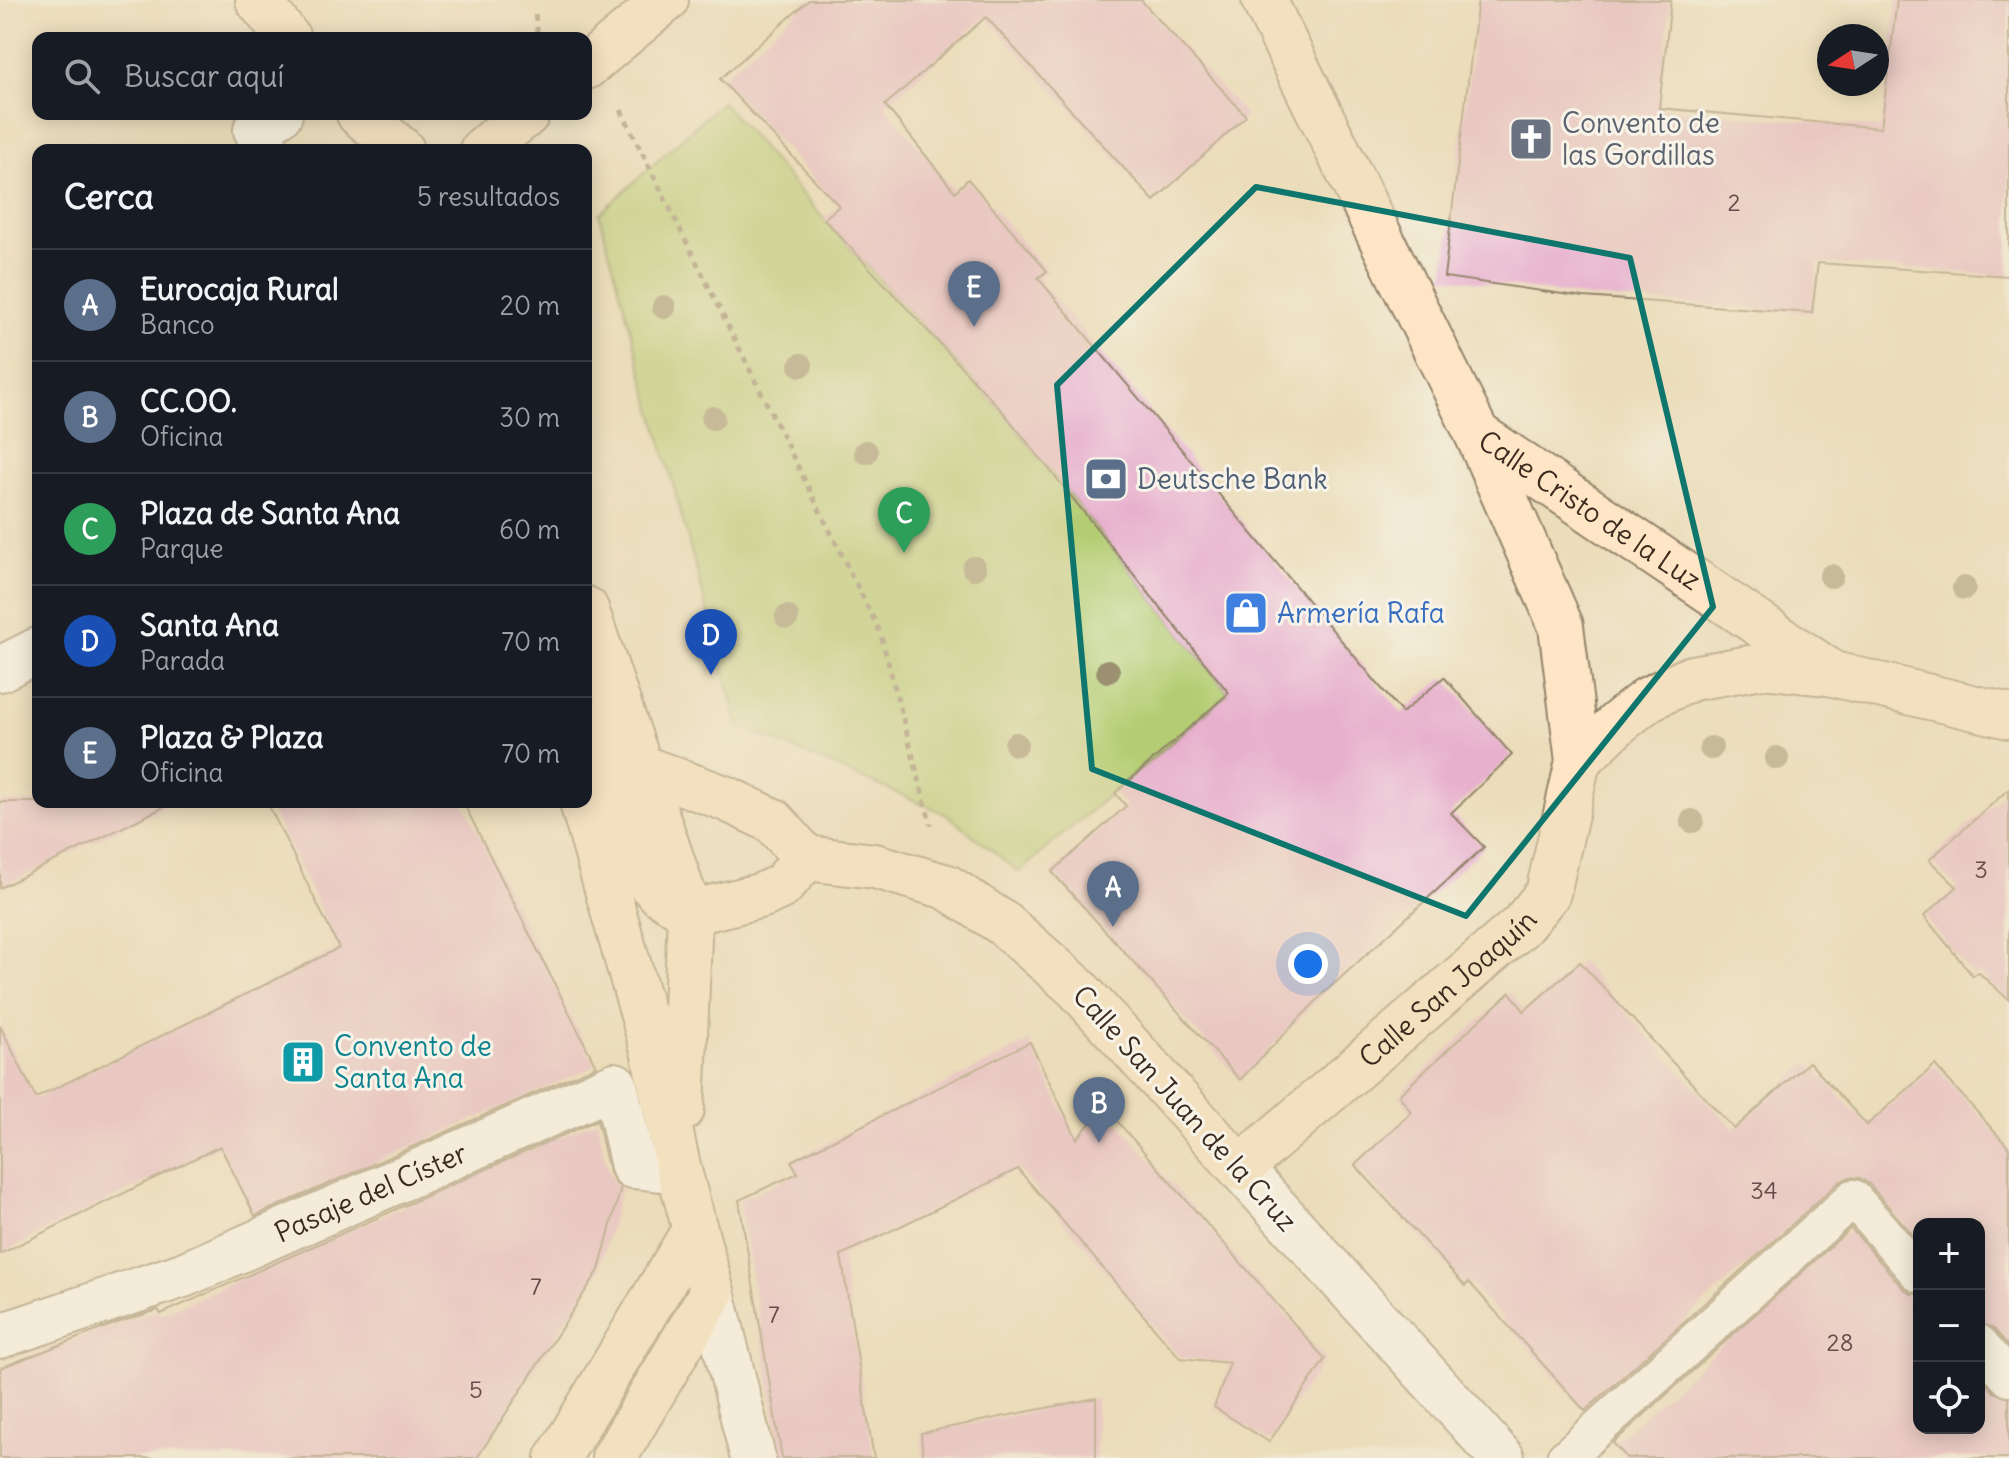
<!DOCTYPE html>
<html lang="es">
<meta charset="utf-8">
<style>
body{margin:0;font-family:Delius,sans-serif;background:#20242c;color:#f1f3f6}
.controls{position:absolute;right:24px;bottom:24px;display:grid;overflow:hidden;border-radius:16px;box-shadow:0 4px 20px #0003}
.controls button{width:72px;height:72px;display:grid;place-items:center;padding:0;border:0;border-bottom:2px solid #363941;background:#171b24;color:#f1f3f6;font:40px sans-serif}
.compass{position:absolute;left:1817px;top:24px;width:72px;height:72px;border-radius:50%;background:#171b24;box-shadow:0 4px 20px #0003;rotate:258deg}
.you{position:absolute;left:1308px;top:964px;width:28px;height:28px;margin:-20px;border:6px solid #fff;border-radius:50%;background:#1a73e8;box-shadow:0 0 0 12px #1a73e833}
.badge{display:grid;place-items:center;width:52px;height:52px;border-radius:50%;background:#1a73e8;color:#fff;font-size:26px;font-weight:700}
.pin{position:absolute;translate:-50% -66px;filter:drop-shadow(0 2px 4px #0008)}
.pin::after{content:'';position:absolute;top:42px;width:28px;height:24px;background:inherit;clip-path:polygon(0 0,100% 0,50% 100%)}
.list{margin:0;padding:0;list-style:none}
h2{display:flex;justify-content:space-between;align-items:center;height:104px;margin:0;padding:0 32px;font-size:34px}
h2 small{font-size:26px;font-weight:400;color:#9ea1a6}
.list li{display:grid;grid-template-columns:52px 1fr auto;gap:24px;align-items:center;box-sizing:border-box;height:112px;padding:0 32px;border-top:2px solid #363941}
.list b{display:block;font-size:30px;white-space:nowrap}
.list p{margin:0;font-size:26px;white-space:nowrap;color:#9ea1a6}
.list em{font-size:26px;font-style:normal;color:#9ea1a6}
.icon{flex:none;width:44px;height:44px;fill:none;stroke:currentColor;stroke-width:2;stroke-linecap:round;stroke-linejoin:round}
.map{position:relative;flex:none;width:2009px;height:1458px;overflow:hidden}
.search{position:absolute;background:#171b24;box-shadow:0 4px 20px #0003;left:32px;top:32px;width:560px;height:88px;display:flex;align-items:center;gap:20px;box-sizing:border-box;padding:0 28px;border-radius:16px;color:#9ea1a6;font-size:30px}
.panel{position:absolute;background:#171b24;box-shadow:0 4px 20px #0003;left:32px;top:144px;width:560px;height:664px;border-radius:16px}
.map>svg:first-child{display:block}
.green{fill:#b4cd72;stroke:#787c48;stroke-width:2}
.building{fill:#e7b0cd}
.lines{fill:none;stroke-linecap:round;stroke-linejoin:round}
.lane-casing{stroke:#93846c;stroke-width:40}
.street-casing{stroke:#93846c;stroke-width:48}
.secondary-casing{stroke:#93846c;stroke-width:48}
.path{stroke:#93846c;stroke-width:5;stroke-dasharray:6 6;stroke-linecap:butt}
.lane{stroke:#fff;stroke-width:36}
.street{stroke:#fff;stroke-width:44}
.secondary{stroke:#fde5c5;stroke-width:44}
.tree{fill:#9b916f}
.marked{fill:none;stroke:#0f766e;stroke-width:6;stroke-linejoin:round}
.labels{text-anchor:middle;stroke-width:6;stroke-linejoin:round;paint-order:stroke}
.number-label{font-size:24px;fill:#664c4a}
.worship-label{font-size:28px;fill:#5b616d;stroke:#f7f3e8;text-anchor:start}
.service-label{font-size:28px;fill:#4e5e75;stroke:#f7f3e8;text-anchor:start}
.street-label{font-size:28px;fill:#3b2a1e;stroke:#f7f3e8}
.shop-label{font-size:28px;fill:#366cbe;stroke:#f7f3e8;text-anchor:start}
.culture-label{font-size:28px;fill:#0d838f;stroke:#f7f3e8;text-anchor:start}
</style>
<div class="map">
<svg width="2009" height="1458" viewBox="0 0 2009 1458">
<rect width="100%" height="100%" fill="#f7f3e8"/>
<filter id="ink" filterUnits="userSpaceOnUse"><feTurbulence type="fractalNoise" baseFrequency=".0125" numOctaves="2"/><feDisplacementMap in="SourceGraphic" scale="16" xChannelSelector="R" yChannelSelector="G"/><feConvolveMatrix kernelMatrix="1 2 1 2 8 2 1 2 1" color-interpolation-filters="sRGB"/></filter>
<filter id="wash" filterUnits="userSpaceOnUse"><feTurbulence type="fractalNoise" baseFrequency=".006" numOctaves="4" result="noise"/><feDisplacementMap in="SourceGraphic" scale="32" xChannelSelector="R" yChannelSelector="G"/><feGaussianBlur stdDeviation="1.8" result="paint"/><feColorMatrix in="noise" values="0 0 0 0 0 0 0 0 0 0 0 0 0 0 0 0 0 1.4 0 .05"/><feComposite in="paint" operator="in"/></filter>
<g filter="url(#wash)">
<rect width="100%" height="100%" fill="#ebddb9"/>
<path class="green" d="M722 102 824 219 1004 413 1229 693 1019 872 946 814 739 726 599 214Z"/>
<g id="blocks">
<path class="building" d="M809 0H1141L1246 116 1154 201 986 17 885 105 955 192 968 179 1047 271 1038 278 1402 713 1444 677 1512 755 1451 813 1484 847 1323 994 1240 1080 1052 872 1126 806 1115 793 1229 693 1004 413 824 219 839 206 720 79Z
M1478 0H1671L1659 108 1881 128 1897 0H2009V276L1818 263 1812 313 1584 297 1444 277Z
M2009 789V1000L1978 972 1973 976 1924 916 1957 887 1929 860Z
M0 802H174L0 888Z
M267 802H463L596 1066 255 1216 220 1146 0 1254V1026L36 1098 339 948Z
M1580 962 1734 1129 1809 1062 1867 1125 1935 1065 2009 1148V1346L1994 1329 1979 1323V1224H1919V1242L1869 1184 1860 1178 1850 1177 1839 1182 1585 1411 1469 1282 1465 1286 1355 1165 1411 1112 1399 1095 1510 992 1524 1011Z
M1030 1042 1077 1139 1104 1106 1325 1359 1269 1442 1214 1407 1230 1363 1180 1358 1018 1169 841 1255 874 1458H782L739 1200 798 1173 791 1161Z
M597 1120 609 1171 616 1184 621 1187 599 1270 477 1458H0V1368L117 1323 158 1310 161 1314Z
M1851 1228 1903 1288 1911 1294H1919V1428H1979V1375L1994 1392 2009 1398V1458H1627L1613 1443Z
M1096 1398V1458H923L921 1433Z"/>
</g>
</g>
<g filter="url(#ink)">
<use href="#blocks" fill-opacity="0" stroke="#93846c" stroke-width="2"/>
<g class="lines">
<g class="lane-casing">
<path id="lane" d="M1979 1343 2009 1378
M1565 1458 1853 1198 1919 1274"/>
</g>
<g class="street-casing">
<g id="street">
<path d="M267 150 256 130 280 114"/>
<path d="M0 669 38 650"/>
<path d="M1240 1168 1502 1458"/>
<path d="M712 1292 753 1458"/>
<path id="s1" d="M0 1336 183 1275 615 1085 633 1166 679 1171"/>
</g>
</g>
<g class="secondary-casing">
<g id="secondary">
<path d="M258 0 288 38"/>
<path d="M586 67 666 0"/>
<path d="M359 114 402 150"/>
<path d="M482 150 527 114"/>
<path id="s2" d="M1477 434 1833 674 2009 716"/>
<path d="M586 609 690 913 682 1109"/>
<path d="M586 721 633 865 660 894 690 913 763 895 782 886 806 858"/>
<path d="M1578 761 1618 723 1648 699 1692 678 1762 666 1826 673"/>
<path id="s3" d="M640 767 727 799 773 821 806 858 875 866 947 887 1004 924 1076 987 1240 1168 1522 925 1548 893 1578 761 1561 626 1477 434 1264 0"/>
<path d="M582 802 653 1050 679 1171 712 1292 614 1458"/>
<path d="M558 1458 695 1229"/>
</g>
</g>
<path class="path" d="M535 15 538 37
M382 38 385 35 395 38
M621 110 880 632 931 825"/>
<use href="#lane" class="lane"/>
<use href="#street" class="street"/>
<use href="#secondary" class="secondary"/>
</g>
<g class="tree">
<circle cx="664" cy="307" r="12"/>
<circle cx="801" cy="365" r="12"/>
<circle cx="713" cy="418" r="12"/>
<circle cx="866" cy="452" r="12"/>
<circle cx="974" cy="568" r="12"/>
<circle cx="1831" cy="576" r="12"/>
<circle cx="1964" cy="588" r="12"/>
<circle cx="787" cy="617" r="12"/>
<circle cx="1108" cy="671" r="12"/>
<circle cx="1016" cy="744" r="12"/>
<circle cx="1711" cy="748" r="12"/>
<circle cx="1777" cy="758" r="12"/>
<circle cx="1692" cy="821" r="12"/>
</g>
</g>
<path d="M0 0H2009V1458H0ZM1256 187 1630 258 1713 607 1466 916 1092 769 1057 385Z" fill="#ebddb9" fill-opacity=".55" fill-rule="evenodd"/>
<path class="marked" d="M1256 187 1630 258 1713 607 1466 916 1092 769 1057 385Z"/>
<defs>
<g id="church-square" transform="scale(2.3)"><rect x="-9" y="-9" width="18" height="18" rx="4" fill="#6b7280" stroke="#f7f3e8"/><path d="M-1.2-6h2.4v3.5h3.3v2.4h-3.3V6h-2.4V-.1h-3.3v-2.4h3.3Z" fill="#fff"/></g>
<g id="bank-square" transform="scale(2.3)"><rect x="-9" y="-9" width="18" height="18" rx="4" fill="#5c6f8a" stroke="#f7f3e8"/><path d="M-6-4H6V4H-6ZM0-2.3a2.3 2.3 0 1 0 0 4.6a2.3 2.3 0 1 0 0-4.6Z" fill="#fff"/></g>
<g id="shop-square" transform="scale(2.3)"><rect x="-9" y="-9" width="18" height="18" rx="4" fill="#3f7fe0" stroke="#f7f3e8"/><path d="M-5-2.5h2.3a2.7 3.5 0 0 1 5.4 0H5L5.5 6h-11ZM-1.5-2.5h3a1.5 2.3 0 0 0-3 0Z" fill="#fff"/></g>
<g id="building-square" transform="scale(2.3)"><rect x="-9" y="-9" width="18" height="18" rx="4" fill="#0f9aa8" stroke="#f7f3e8"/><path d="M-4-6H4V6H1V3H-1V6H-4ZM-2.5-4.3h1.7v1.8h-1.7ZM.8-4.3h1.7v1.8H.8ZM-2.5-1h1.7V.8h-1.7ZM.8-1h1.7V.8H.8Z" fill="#fff"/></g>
</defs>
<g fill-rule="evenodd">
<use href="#church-square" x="1531" y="139"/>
<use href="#bank-square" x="1106" y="479"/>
<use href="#shop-square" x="1246" y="613"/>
<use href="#building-square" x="303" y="1062"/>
</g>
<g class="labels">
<g class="number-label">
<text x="1734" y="211">2</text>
<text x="1981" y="878">3</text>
<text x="1764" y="1199">34</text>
<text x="536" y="1295">7</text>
<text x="774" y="1323">7</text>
<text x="1840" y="1351">28</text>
<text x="476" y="1398">5</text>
</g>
<g class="worship-label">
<text x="1562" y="133">Convento de<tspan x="1562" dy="32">las Gordillas</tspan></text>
</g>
<g class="service-label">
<text x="1137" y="489">Deutsche Bank</text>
</g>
<g class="street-label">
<text dy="10" stroke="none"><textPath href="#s2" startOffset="136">Calle Cristo de la Luz</textPath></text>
<text dy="10" stroke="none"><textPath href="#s3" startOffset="1020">Calle San Joaquín</textPath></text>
<text transform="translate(1185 1108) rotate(48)" y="10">Calle San Juan de la Cruz</text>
<text dy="10" stroke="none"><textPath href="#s1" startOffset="398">Pasaje del Císter</textPath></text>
</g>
<g class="shop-label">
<text x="1277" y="623">Armería Rafa</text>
</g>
<g class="culture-label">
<text x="334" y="1056">Convento de<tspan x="334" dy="32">Santa Ana</tspan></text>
</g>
</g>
</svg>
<div class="controls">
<button>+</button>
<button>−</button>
<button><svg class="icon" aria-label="locate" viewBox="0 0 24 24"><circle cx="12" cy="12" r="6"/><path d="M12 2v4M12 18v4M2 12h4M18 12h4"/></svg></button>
</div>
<svg class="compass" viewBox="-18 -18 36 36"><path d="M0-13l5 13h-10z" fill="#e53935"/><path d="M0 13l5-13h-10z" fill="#9ea1a6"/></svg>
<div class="you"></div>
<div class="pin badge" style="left:1113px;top:927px;background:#5c6f8a">A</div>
<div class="pin badge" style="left:1099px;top:1143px;background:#5c6f8a">B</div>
<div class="pin badge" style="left:904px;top:553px;background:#2e9e5b">C</div>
<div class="pin badge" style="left:711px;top:675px;background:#1a4fb4">D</div>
<div class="pin badge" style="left:974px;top:327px;background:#5c6f8a">E</div>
<div class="search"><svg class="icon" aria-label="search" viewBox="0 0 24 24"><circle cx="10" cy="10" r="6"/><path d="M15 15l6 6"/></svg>Buscar aquí</div>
<section class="panel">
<h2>Cerca<small>5 resultados</small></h2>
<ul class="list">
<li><span class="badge" style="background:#5c6f8a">A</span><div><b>Eurocaja Rural</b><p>Banco</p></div><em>20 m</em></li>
<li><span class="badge" style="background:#5c6f8a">B</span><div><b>CC.OO.</b><p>Oficina</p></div><em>30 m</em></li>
<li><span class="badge" style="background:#2e9e5b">C</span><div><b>Plaza de Santa Ana</b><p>Parque</p></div><em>60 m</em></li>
<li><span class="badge" style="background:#1a4fb4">D</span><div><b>Santa Ana</b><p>Parada</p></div><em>70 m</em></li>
<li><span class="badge" style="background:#5c6f8a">E</span><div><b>Plaza &amp; Plaza</b><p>Oficina</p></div><em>70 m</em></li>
</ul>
</section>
</div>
